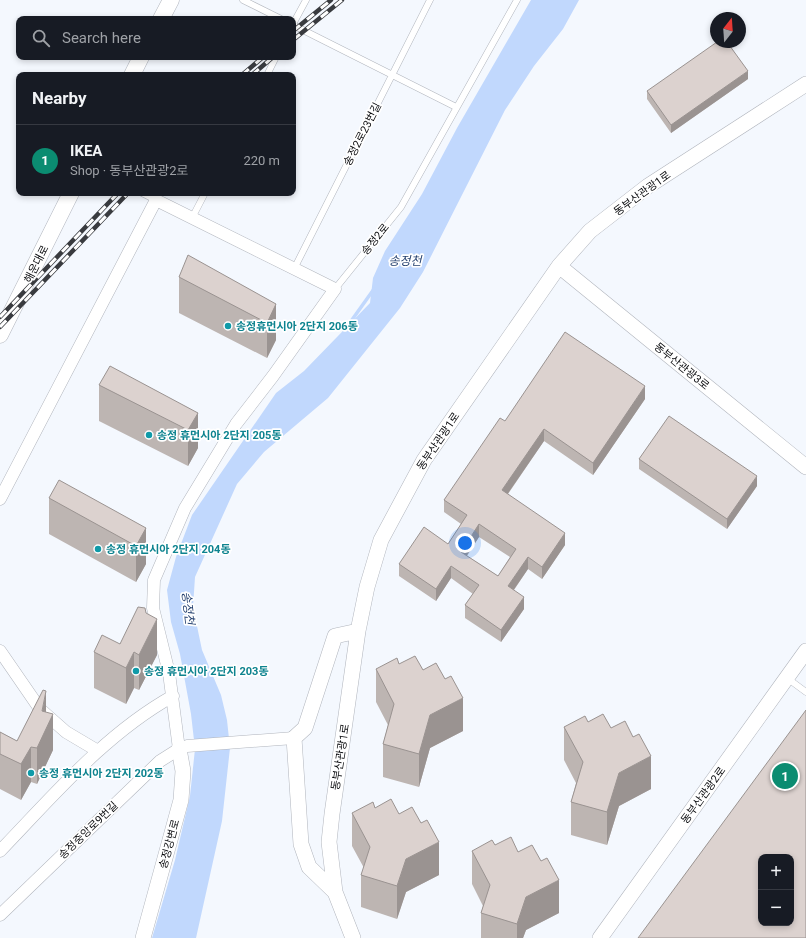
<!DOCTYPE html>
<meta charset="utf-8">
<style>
body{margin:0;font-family:Roboto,"Noto Sans KR",sans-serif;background:#242831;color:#f1f3f6}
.controls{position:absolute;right:12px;bottom:12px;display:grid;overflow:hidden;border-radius:8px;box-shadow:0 2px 6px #0003}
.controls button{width:36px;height:36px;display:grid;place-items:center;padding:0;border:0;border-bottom:1px solid #363941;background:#171b24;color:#f1f3f6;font:20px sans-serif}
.compass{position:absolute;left:710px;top:12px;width:36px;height:36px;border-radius:50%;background:#171b24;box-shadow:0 2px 6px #0003;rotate:17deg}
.you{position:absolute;left:465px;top:543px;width:14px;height:14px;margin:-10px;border:3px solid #fff;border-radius:50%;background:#1a73e8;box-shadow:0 0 0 6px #1a73e833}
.badge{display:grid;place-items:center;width:26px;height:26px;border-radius:50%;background:#0b8c71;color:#fff;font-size:13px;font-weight:700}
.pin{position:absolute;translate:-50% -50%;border:2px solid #fff;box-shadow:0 1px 4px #0006}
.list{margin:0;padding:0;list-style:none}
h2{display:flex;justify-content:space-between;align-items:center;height:52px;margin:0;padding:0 16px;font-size:17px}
h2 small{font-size:13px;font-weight:400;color:#9ea1a6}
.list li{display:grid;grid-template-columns:26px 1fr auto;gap:12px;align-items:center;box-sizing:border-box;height:72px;padding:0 16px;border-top:1px solid #363941}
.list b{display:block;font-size:15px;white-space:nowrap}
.list p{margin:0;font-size:13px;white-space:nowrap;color:#9ea1a6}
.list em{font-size:13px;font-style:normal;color:#9ea1a6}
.icon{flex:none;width:22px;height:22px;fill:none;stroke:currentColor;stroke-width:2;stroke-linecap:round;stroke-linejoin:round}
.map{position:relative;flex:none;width:806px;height:938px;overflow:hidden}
.search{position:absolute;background:#171b24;box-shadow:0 2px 6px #0003;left:16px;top:16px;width:280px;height:44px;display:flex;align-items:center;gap:10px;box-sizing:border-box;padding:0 14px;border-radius:8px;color:#9ea1a6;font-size:15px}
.panel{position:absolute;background:#171b24;box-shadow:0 2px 6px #0003;left:16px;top:72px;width:280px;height:124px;border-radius:8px}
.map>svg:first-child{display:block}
.water{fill:#c1d8fd}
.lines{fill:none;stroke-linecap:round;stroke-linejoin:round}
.stream{stroke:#c1d8fd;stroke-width:3.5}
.service-casing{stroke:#b1b5bd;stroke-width:7}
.minor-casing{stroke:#b1b5bd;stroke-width:13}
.tertiary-casing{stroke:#b1b5bd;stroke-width:16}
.secondary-casing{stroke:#b1b5bd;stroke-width:17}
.service{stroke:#fff;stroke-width:6}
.minor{stroke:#fff;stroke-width:12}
.tertiary{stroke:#fff;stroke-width:15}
.secondary{stroke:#fff;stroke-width:16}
.rail-casing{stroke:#393b3f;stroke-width:4.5}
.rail{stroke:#fff;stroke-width:3;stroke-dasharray:9;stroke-linecap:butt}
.wall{fill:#bdb5b2;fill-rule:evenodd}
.shaded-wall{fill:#9a9391}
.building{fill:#dcd2cf;stroke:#9a9391;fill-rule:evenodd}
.culture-dot{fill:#0f9aa8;stroke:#fff;stroke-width:1.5}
.labels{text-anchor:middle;stroke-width:3.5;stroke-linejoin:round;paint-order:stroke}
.street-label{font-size:11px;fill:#0b0c0f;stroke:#fff}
.culture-label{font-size:11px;font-weight:bold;fill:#0d838f;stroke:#fff;text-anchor:start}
.water-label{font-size:12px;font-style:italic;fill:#233f6e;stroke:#fff}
</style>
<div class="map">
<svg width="806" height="938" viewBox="0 0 806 938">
<rect width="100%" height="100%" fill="#f4f8fe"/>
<path class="water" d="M531 0H579L563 29 534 66 505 110 423 272 400 308 328 398 264 452 237 484 195 577 193 607 202 650 221 695 227 720 230 748 222 821 196 938H152L175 860 190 796 195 749 191 714 180 654 171 622 167 590 176 557 192 515 276 393 304 371 370 303 373 278 385 251 422 194 457 128Z"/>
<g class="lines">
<path class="stream" d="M344 331 374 289"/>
<g class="service-casing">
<path id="service" d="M243 0 281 19
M293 24 306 0
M293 25 456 107
M267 75 276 57
M142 193 156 200
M192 218 205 193
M294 269 430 0
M335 289 401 207 517 0
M787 678 806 692"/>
</g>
<g class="minor-casing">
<path id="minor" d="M0 499 156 200 335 289 273 376 236 424 185 508 154 580 153 608 169 673 179 749
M0 651 40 709 66 732 98 751
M0 851C53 796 105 734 173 696
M0 915 160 761 179 749 187 746 294 738"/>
</g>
<g class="tertiary-casing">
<path id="tertiary" d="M559 266 806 467
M335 892 309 867 301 844 294 738 305 728 335 636 358 631
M143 938 181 800 183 771 179 749
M353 938 335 892 329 842 332 814 358 631 367 587 381 540 424 460 559 266 590 231 648 186 806 84
M600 938 806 651"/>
</g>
<g class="secondary-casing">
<path id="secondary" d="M161 19 171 0
M132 75 141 57
M0 335 71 193"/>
</g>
<use href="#service" class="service"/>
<use href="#minor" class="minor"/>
<use href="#tertiary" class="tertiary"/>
<use href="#secondary" class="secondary"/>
<g class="rail-casing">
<path id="rail" d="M293 31 331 0
M293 40 342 0
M242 75 263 57
M252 75 273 57
M0 317 118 193
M0 327 128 193"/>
</g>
<use href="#rail" class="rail"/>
</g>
<path class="wall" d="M748 79 671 133 647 99V91Z
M179 277 276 304V340L267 358 179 313Z
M99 385 198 413V448L188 466 99 421Z
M645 399 593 475 544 441 508 494 565 545 542 579 528 569 514 590 524 609 501 642 465 618V605L473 594 451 578 436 601 399 576V564L448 544 461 524 444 512V500L505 421ZM479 537 510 557 498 576 467 556Z
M639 459 757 486 727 529 639 469Z
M49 498 146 528V564L136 582 49 534Z
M146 613 157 655 139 690 134 688 126 704 94 688V652L120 644Z
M399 664 423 670 463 731 430 748 419 787 383 777V744L388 725 376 702V669Z
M46 712 53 750 37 784 31 782 21 800 0 789V732L17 741Z
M588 722 611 728 651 789 619 806 607 845 571 835V802L576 783 564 760V727Z
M352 813 399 814 439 875 406 892 397 919 361 907V875L364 868 352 846Z
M495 845 518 852 559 913 526 930 523 938H481V913L483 906 472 884V851Z"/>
<path class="shaded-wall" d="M748 71V79L671 133V125Z
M276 304V340L267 358V323Z
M645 386V399L593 475V463Z
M198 413V448L188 466V430Z
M544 429V441L502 502V490Z
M757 476V486L727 529V519Z
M479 524V537L461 564V552Z
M146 528V564L136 582V546Z
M565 533V545L542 579V567Z
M528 557V569L508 598V586Z
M451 566V578L436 601V589Z
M524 597V609L501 642V630Z
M157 619V655L139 690V655Z
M134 652V688L126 704V668Z
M46 691V727L53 714V750L37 784V748L42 711Z
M463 698V731L430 748 419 787V754L430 715Z
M31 747V782L21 800V764Z
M651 756V789L619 806 607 845V812L619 773Z
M439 842V875L406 892 397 919V886L406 859Z
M559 880V913L526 930 523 938H517V924L526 897Z"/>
<path class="building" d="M717 42H719L722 46 727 42 748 71 671 125 647 91Z
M188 255 276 304 267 323 179 277Z
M565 332 645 386 593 463 544 429 502 490 565 533 542 567 528 557 508 586 524 597 501 630 465 605 479 585 451 566 436 589 399 564 424 527 448 544 467 515 444 500 500 418 505 421ZM479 524 516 549 498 576 461 552Z
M110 366 198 413 188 430 99 385Z
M669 416 757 476 727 519 639 459Z
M59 480 146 528 136 546 49 498Z
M138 607 145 608 146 613 157 619 139 655 134 652 126 668 94 652 102 635 120 644Z
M415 656 423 670 436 663 445 679 451 676 463 698 430 715 419 754 383 744 394 704 376 669 397 658 399 664Z
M43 690 46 691 42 711 53 714 37 748 31 747 21 764 0 754V732L17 741Z
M806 710V938H638ZM761 857H791V923H761Z
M603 714 611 728 625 721 633 737 639 734 651 756 619 773 607 812 571 802 583 762 564 727 585 716 588 722Z
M391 799 399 814 412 807 421 823 427 820 439 842 406 859 397 886 361 875 370 847 352 813 373 802 375 808Z
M511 837 518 852 532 845 541 861 547 858 559 880 526 897 517 924 481 913 490 885 472 851 492 840 495 845Z"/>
<g class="culture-dot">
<circle cx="228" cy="326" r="4"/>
<circle cx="149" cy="435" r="4"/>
<circle cx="98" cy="549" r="4"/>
<circle cx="136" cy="671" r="4"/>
<circle cx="31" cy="773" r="4"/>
</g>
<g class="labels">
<g class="street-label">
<text transform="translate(362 134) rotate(-63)" y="4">송정2로23번길</text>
<text transform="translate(642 193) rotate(-36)" y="4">동부산관광1로</text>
<text transform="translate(375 239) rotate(-51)" y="4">송정2로</text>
<text transform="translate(36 264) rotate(-63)" y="4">해운대로</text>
<text transform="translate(682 366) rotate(39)" y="4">동부산관광3로</text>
<text transform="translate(438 441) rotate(-56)" y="4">동부산관광1로</text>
<text transform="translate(340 757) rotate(-81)" y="4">동부산관광1로</text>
<text transform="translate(703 795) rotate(-54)" y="4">동부산관광2로</text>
<text transform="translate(88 830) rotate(-44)" y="4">송정중앙로9번길</text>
<text transform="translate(169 844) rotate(-75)" y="4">송정강변로</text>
</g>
<g class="culture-label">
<text x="236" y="330">송정휴먼시아 2단지 206동</text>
<text x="157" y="439">송정 휴먼시아 2단지 205동</text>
<text x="106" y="553">송정 휴먼시아 2단지 204동</text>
<text x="144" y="675">송정 휴먼시아 2단지 203동</text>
<text x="39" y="777">송정 휴먼시아 2단지 202동</text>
</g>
<g class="water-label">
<text x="405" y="265">송정천</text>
<text transform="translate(188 608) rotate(83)" y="4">송정천</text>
</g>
</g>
</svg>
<div class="controls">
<button>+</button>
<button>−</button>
</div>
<svg class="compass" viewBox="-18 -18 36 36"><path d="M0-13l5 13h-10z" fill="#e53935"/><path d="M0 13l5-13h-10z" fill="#9ea1a6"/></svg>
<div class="you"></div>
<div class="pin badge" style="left:785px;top:776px">1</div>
<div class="search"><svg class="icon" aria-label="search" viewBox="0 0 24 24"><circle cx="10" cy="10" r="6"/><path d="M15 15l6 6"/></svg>Search here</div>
<section class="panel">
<h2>Nearby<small></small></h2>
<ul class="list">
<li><span class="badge">1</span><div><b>IKEA</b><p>Shop · 동부산관광2로</p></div><em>220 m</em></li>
</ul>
</section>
</div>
